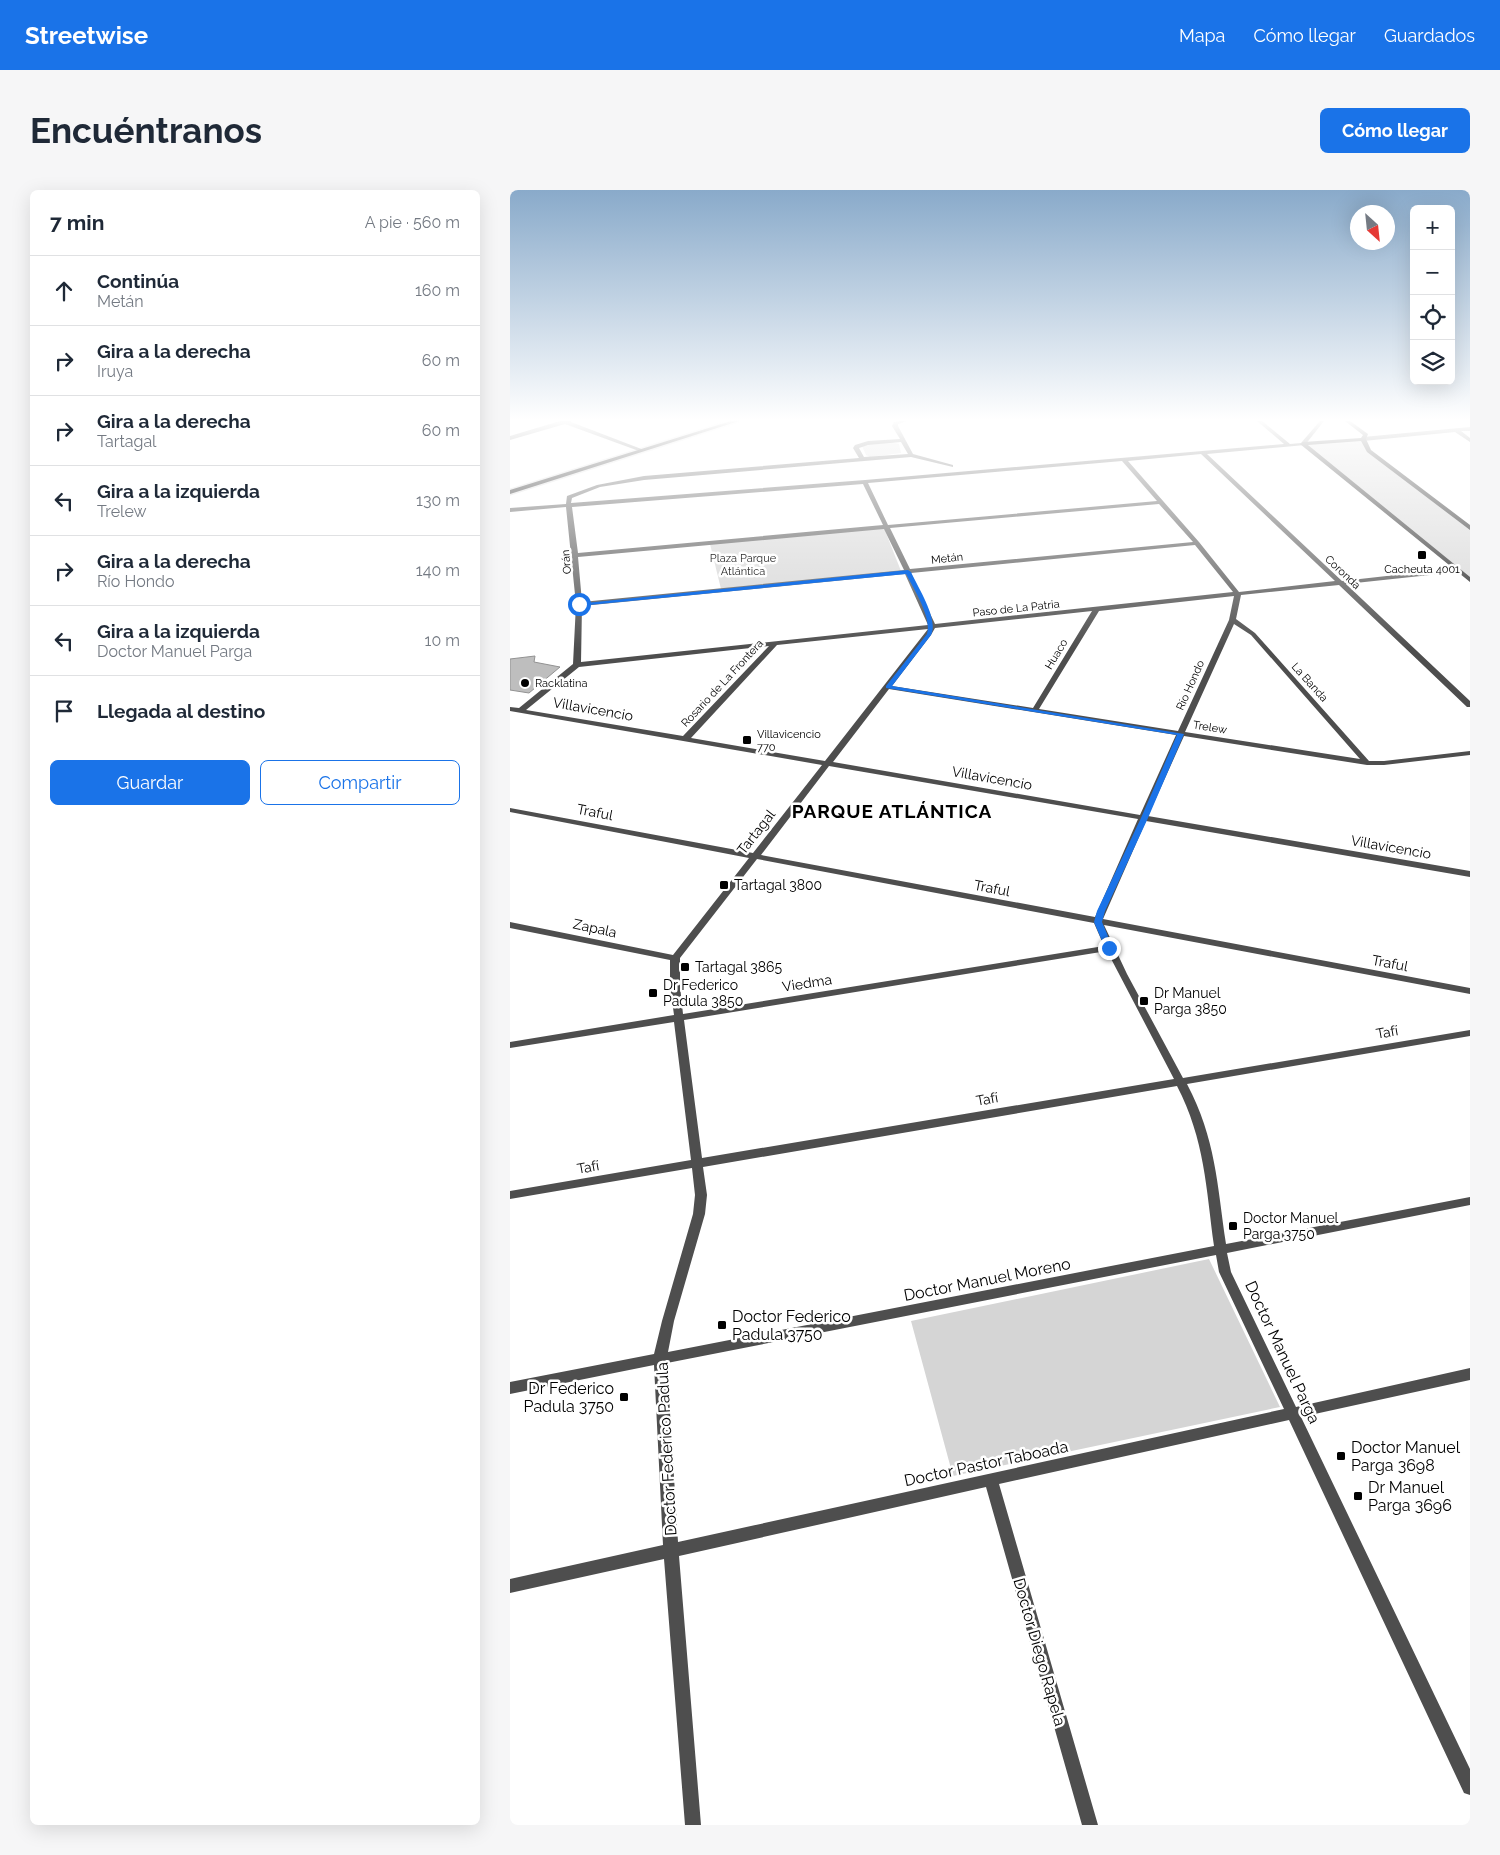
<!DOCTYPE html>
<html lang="es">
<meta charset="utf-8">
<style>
body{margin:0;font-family:Raleway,sans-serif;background:#f6f6f7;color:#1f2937}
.controls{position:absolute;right:15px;top:15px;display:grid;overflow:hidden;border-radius:8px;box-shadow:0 5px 20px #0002}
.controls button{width:45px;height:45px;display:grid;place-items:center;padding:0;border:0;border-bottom:1px solid #e0e1e3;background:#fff;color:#1f2937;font:25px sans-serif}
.compass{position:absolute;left:840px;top:15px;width:45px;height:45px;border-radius:50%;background:#fff;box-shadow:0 5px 20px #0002;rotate:153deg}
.stop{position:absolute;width:15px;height:15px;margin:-11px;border:4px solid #1a73e8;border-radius:50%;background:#fff}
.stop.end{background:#1a73e8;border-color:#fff;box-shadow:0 1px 5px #0008}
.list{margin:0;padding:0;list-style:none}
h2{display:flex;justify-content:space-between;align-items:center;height:65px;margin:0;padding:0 20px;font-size:21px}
h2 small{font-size:16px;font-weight:400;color:#747a83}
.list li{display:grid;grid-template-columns:32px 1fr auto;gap:15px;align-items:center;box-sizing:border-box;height:70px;padding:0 20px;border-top:1px solid #e0e1e3}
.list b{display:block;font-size:19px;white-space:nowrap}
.list p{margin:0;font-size:16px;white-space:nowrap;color:#747a83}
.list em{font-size:16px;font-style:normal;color:#747a83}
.actions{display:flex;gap:10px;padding:15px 20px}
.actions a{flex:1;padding:11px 0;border:1px solid #1a73e8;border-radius:8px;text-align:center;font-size:18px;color:#1a73e8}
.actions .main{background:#1a73e8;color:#fff}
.icon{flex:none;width:28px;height:28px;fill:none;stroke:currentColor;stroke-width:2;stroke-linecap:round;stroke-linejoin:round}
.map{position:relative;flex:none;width:960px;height:1635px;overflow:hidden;border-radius:8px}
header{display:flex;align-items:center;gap:30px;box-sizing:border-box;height:70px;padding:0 25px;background:#1a73e8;color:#fff}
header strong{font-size:24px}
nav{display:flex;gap:28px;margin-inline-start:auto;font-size:18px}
.intro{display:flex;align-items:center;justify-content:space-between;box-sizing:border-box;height:120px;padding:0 30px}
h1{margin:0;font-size:35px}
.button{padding:12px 22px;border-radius:8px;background:#1a73e8;color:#fff;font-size:18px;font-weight:700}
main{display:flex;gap:30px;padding:0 30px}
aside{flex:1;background:#fff;border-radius:8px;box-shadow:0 5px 20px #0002}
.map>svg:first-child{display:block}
.green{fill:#d5d5d5}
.building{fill:#bebebe;stroke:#929292}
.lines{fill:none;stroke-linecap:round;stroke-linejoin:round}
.primary-casing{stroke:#dbdbdb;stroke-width:3}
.street{fill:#4e4e4e;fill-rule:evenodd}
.secondary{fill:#1b1b1b;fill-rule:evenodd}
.primary{fill:#000;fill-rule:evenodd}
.route{fill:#1a73e8}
.poi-dot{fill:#000;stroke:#fff;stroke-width:2}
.labels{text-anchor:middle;stroke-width:5;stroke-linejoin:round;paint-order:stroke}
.far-park-label{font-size:11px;fill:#2c2c2c;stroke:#fff}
.far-street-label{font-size:11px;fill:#000;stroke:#fff}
.far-poi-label{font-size:11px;fill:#000;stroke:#fff;text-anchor:start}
.street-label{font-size:14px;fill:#000;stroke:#fff}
.poi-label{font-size:14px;fill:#000;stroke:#fff;text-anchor:start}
.near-street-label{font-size:16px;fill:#000;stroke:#fff}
.near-poi-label{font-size:16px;fill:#000;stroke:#fff;text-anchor:start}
.district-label{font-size:19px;font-weight:bold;letter-spacing:1px;fill:#000;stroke:#fff}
</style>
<header>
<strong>Streetwise</strong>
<nav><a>Mapa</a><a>Cómo llegar</a><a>Guardados</a></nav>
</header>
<div class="intro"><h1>Encuéntranos</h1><a class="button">Cómo llegar</a></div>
<main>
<aside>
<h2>7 min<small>A pie · 560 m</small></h2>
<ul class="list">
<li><svg class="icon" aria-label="ahead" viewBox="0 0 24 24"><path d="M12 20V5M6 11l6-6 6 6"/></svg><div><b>Continúa</b><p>Metán</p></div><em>160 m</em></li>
<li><svg class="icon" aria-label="right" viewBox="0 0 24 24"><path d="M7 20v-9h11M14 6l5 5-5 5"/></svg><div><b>Gira a la derecha</b><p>Iruya</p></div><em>60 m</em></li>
<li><svg class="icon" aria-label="right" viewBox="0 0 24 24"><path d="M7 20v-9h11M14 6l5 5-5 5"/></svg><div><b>Gira a la derecha</b><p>Tartagal</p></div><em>60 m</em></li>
<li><svg class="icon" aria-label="left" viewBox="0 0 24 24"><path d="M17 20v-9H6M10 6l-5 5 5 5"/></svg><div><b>Gira a la izquierda</b><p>Trelew</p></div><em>130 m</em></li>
<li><svg class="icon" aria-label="right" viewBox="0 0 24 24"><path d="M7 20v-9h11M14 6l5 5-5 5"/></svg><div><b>Gira a la derecha</b><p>Río Hondo</p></div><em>140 m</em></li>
<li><svg class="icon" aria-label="left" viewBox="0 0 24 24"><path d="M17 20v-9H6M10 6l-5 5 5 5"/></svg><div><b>Gira a la izquierda</b><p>Doctor Manuel Parga</p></div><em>10 m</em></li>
<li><svg class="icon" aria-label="arrive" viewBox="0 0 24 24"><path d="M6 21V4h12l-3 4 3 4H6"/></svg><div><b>Llegada al destino</b></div></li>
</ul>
<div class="actions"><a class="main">Guardar</a><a>Compartir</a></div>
</aside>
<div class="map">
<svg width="960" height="1635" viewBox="0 0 960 1635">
<rect width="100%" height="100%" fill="#fff"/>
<path class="green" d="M853 249 856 257 960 338V390L793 254Z
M381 252 389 254 391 263 360 267 356 265 352 256Z
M374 338 391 381 211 399 200 354Z
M699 1069 770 1217 443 1286 401 1131Z"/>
<path class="building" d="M25 466 24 472 50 477 19 503 0 500V469Z"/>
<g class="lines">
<g class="primary-casing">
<path id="primary" d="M221 231H229L0 304V300Z"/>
</g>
<path class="street" d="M50 231H61V232L134 260 129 261 55 234 0 250V246Z
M390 231H397L388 234V236L403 264 443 275V277L401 267 134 290 90 297 62 308 61 313 355 290 774 254 747 231H752L780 254 791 253 810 231H814L795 255 697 264 832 391 948 378 951 380 948 382 836 394 960 511V517H957L829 395 731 405 726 429 745 443 859 571H874L960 561V565L874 575H857L674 546 638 626 960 681V687L636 631 593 729 960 798V804L594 735 617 784 673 888 960 840V846L677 894C706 949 707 994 716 1054L960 1007V1015L717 1063 721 1082 786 1217 960 1178V1190L791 1227 960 1579V1605L954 1603 779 1230 489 1294 588 1635H572L476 1297 169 1366 191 1635H175L154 1369 0 1403V1389L153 1355 144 1175 0 1204V1192L144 1164 152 1131 183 1024 185 1005 182 978 0 1009V1001L181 970 164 832 0 858V852L164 825 160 796V770L0 738V732L163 765 239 668 0 622V618L243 663 312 575 0 521V517L9 518 63 474 66 414 56 317 0 322V318L56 314 57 306 87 295 134 286 349 268 343 258 345 255 358 251 390 249 382 236 384 232ZM391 252 398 264 354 267 349 258 358 255ZM691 264 825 391 729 402 689 352 618 271ZM612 271 647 311 378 335 358 293ZM353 294 373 335 68 363 62 317ZM649 314 683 352 400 379 380 338ZM374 339 394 380 72 412 68 367ZM685 355 723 402 425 434 401 383ZM395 384 418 435 71 472 72 416ZM724 406 719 430 668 541 529 519 589 421ZM582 421 523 518 382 496 421 445 425 438ZM724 434 741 445 850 569 675 542ZM418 439 315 571 181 548 267 455ZM259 456 173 546 16 520 69 477ZM379 499 666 545 630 625 323 572ZM319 576 628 629 585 727 251 665ZM247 669 584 733 594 756 173 824 170 796V768ZM597 761 664 889 192 968 174 830ZM667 896C695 950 696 998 704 1056L158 1162 164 1131 195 1024 197 1005 193 977ZM706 1065 709 1082 774 1219 168 1352 157 1173Z
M960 237V241H951L960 248V252L945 242 853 251 850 249 853 247Z"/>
<path class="secondary" d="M835 231H840L858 244 856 249 861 260 960 335V340L857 262 851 251 798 255 960 387V392L790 254 793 252 851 248 853 245Z"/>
<use href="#primary" class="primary"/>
</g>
<linearGradient id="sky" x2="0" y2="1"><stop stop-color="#89aaca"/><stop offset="0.5" stop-color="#fff"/><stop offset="1" stop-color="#fff" stop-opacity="0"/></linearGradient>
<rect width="960" height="459" fill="url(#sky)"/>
<path class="route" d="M398 380 401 382C408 398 429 429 421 445L382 496 674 544 638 628 595 721 592 732 603 758 602 760 595 758 584 732 587 721 631 628 667 545 376 498V496L417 444C422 428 404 399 396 384L69 416 66 414Z"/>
<g class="poi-dot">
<rect x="907" y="360" width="10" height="10" rx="2.5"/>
<circle cx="15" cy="493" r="5"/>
<rect x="232" y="545" width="10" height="10" rx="2.5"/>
<rect x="209" y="690" width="10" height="10" rx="2.5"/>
<rect x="170" y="772" width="10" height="10" rx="2.5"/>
<rect x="138" y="798" width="10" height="10" rx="2.5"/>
<rect x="629" y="806" width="10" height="10" rx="2.5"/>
<rect x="718" y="1031" width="10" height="10" rx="2.5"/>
<rect x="207" y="1130" width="10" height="10" rx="2.5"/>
<rect x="109" y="1202" width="10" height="10" rx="2.5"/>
<rect x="826" y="1261" width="10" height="10" rx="2.5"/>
<rect x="843" y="1301" width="10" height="10" rx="2.5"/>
</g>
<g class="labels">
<g class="far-park-label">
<text x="233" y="372">Plaza Parque<tspan x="233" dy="13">Atlántica</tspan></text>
</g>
<g class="far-street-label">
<text transform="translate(437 368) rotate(-6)" y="4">Metán</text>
<text transform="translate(56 372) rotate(-95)" y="4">Orán</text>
<text transform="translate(833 382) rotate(43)" y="4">Coronda</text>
<text transform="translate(506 418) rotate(-6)" y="4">Paso de La Patria</text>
<text transform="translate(546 464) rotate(-59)" y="4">Huaco</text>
<text transform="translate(800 492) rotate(48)" y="4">La Banda</text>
<text transform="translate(212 493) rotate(-47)" y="4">Rosario de La Frontera</text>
<text transform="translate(680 495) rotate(-66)" y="4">Río Hondo</text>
<text transform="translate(700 537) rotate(9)" y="4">Trelew</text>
</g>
<g class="far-poi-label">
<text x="912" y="383" text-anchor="middle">Cacheuta 4001</text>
<text x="25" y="497">Racklatina</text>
<text x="247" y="548">Villavicencio<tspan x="247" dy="13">770</tspan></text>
</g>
<g class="street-label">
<text transform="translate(83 519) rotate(10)" y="5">Villavicencio</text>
<text transform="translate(482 588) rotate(10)" y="5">Villavicencio</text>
<text transform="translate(85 622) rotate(11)" y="5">Traful</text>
<text transform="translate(246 642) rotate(-52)" y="5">Tartagal</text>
<text transform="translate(881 657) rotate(10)" y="5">Villavicencio</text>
<text transform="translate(482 698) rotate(11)" y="5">Traful</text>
<text transform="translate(85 738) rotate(12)" y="5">Zapala</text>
<text transform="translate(880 773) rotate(11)" y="5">Traful</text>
<text transform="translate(297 793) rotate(-9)" y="5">Viedma</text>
<text transform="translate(877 842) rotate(-10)" y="5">Tafí</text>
<text transform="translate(477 909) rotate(-10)" y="5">Tafí</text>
<text transform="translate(78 977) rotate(-10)" y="5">Tafí</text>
</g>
<g class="poi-label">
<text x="224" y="700">Tartagal 3800</text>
<text x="185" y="782">Tartagal 3865</text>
<text x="153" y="800">Dr Federico<tspan x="153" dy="16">Padula 3850</tspan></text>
<text x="644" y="808">Dr Manuel<tspan x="644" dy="16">Parga 3850</tspan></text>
<text x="733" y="1033">Doctor Manuel<tspan x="733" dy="16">Parga 3750</tspan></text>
</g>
<g class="near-street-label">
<text transform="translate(477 1089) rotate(-11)" y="6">Doctor Manuel Moreno</text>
<text transform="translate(773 1162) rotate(65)" y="6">Doctor Manuel Parga</text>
<text transform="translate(156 1259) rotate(-93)" y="6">Doctor Federico Padula</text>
<text transform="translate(476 1273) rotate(-12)" y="6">Doctor Pastor Taboada</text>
<text transform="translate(530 1462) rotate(74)" y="6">Doctor Diego Rapela</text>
</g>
<g class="near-poi-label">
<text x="222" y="1132">Doctor Federico<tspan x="222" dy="18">Padula 3750</tspan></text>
<text x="104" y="1204" text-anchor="end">Dr Federico<tspan x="104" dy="18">Padula 3750</tspan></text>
<text x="841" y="1263">Doctor Manuel<tspan x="841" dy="18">Parga 3698</tspan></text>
<text x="858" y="1303">Dr Manuel<tspan x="858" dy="18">Parga 3696</tspan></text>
</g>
<g class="district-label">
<text x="382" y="628">PARQUE ATLÁNTICA</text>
</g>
</g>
</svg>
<div class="controls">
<button>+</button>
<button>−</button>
<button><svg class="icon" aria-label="locate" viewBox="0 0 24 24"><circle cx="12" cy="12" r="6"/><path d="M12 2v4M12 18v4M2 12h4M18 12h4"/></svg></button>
<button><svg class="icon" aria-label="layers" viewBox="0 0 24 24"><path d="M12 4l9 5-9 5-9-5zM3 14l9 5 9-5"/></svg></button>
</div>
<svg class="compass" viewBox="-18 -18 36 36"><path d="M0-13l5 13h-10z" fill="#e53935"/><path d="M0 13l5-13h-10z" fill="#747a83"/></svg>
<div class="stop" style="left:69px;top:414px"></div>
<div class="stop end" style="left:599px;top:758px"></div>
</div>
</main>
